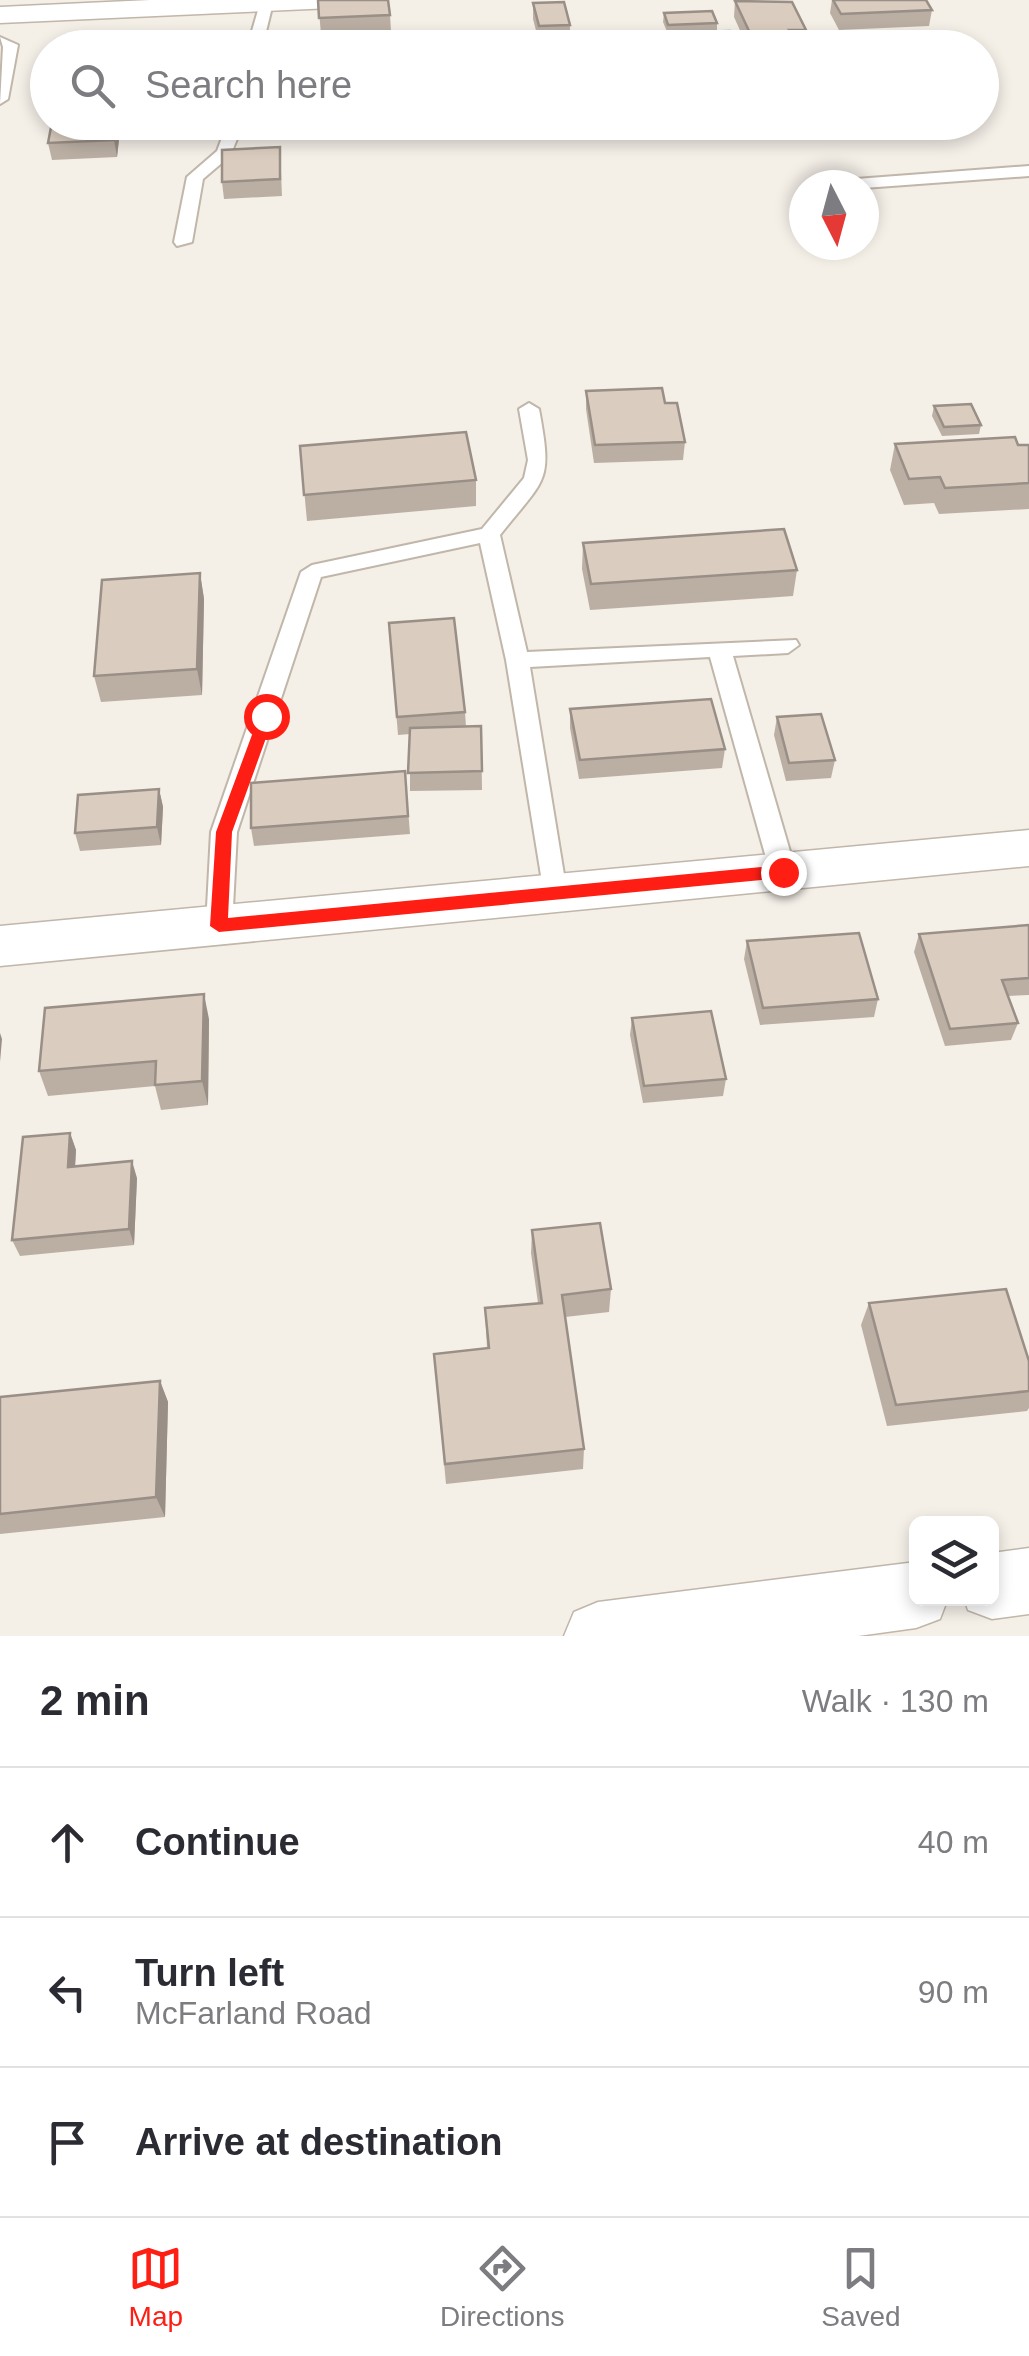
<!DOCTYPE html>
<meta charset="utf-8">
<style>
body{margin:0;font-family:Helvetica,sans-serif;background:#f7f7f7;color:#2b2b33}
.controls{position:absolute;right:30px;bottom:30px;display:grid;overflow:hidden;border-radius:15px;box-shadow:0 5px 15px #0003}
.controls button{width:90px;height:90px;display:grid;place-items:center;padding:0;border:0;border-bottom:2px solid #e1e1e2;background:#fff;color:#2b2b33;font:50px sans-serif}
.compass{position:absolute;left:789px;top:170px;width:90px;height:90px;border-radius:50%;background:#fff;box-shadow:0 5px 15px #0003;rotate:174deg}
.stop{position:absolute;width:30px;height:30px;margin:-22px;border:8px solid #ff1e13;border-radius:50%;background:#fff}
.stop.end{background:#ff1e13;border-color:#fff;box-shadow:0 2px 10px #0008}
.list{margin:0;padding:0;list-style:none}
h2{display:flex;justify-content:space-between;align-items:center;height:130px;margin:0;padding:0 40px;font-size:42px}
h2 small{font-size:32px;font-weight:400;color:#7c7c81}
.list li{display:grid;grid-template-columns:65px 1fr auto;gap:30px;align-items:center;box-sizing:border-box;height:150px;padding:0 40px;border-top:2px solid #e1e1e2}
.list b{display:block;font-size:38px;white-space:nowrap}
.list p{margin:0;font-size:32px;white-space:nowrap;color:#7c7c81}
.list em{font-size:32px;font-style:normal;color:#7c7c81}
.icon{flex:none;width:55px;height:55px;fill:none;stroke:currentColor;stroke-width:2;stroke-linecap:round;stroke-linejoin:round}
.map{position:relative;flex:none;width:1029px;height:1636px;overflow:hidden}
.search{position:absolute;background:#fff;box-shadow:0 5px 15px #0003;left:30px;right:30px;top:30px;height:110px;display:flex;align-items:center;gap:25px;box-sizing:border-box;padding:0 35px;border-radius:55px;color:#7c7c81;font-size:38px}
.sheet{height:580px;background:#fff}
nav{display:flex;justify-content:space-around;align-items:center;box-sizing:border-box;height:140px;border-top:2px solid #e1e1e2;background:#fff;font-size:28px;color:#7c7c81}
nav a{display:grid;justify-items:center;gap:5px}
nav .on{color:#ff1e13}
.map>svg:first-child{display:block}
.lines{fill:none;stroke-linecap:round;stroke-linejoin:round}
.service-casing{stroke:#c0b6a9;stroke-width:4}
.minor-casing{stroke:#c0b6a9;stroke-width:3}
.service{fill:#fff;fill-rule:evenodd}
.minor{fill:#fff;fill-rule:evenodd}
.wall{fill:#bbafa4}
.shaded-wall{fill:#998f86}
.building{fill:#daccbf;stroke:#998f86;stroke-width:2.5}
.route{fill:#ff1e13}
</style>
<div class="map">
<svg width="1029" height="1636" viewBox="0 0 1029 1636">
<rect width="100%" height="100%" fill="#f4efe7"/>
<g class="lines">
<g class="service-casing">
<path id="service" d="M261 0 273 3 262 48H247Z
M0 37 18 45 8 99 0 104 3 47Z
M228 122H244L230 156 203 179 192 242 177 246 174 242 187 177 217 151Z
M1029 166V176L864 188V185L848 184 856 179Z
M529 403 539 409C553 484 546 477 500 535L527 652 796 640 799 645 788 653 733 656 796 872 792 879H774L770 872 710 657 530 667 567 893 563 900H545L506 660 480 543 321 577 237 832 232 926 228 933 219 936 210 933 206 926 211 832 301 572 312 565 482 529 524 478 528 460 519 409Z"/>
</g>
<g class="minor-casing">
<path id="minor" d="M150 0H346L332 8 0 23V7Z
M1029 830V866L0 966V926Z
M1029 1548V1614L992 1619 968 1610 964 1598H992V1553Z
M916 1562V1598H948L940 1619 916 1628 858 1636H564L574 1612 598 1602Z"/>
</g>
<use href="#service" class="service"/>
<use href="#minor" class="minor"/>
</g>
<path class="wall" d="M318 0 390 15 391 31 321 34Z
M832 0H926L932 10 929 26 839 30 830 13Z
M735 1 806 30 804 46H795V48H748L734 17Z
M533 3 570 25V41L539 42 533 19Z
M664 13 717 23V31L738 48H702L699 40V32L668 34 663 22Z
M52 122H121L117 157 52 160 48 143Z
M178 122H219L218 138 179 140Z
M280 147 282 196 224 199 222 182Z
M586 391 665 403 685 442 683 460 594 463 586 409Z
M934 406 981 425 979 434 942 436 932 416Z
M895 444 1029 445V509L939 514 934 503 904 505 890 470Z
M300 446 476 480V506L307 521Z
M583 543 797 570 793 596 590 610 582 569Z
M200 573 204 599 202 695 101 702 94 676Z
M389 623 465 712 466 727 481 726 482 790 410 791V734L398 735Z
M570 709 725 749 722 768 579 779 570 728Z
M777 717 835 760 831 778 786 781 774 735Z
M405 771 410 834 254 846 251 828Z
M159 789 163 807 161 845 80 851 75 833Z
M1029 925V995L1008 996 1018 1023 1011 1040 945 1046 914 952 919 934Z
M747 941 878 999 874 1017 760 1025 744 959Z
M632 1018 726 1079 723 1096 643 1103 630 1035Z
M209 1019 208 1105 161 1110 155 1086 48 1096 39 1071Z
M70 1133 76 1150 75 1167 137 1178 134 1245 20 1256 12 1240Z
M532 1230 611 1289 609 1312 565 1317 584 1449 583 1469 446 1484 434 1354 487 1348 485 1308 538 1303 531 1253Z
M869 1303 1029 1361V1408L1027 1411 887 1426 861 1325Z
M160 1381 168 1402 165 1517 0 1534V1397Z"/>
<path class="shaded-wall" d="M116 122H121L117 157 114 140Z
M200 573 204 599 202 695 197 669Z
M159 789 163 807 161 845 157 827Z
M204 994 209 1019 208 1105 202 1081Z
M0 1033 2 1039 0 1062Z
M70 1133 76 1150 74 1184 68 1167Z
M132 1161 137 1178 134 1245 129 1229Z
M160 1381 168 1402 165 1517 156 1497Z"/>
<path class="building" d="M318 0H388L390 15 319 18Z
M833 0H926L932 10 841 14Z
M735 1 792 2 806 30H789L795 44 756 46Z
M564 2 570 25 539 26 533 3Z
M712 11 717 23 668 25 664 13Z
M730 31 738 48H706L699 32Z
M52 122H116L114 140 48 143Z
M178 122H218L217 129 178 131Z
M280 147V179L222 182V150Z
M662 388 665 403H677L685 442 595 445 586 391Z
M971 404 981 425 944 427 934 406Z
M466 432 476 480 304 495 300 446Z
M1015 437 1018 445H1029V483L945 488 940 477 909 479 895 444Z
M784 529 797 570 591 584 583 543Z
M200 573 197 669 94 676 102 580Z
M454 618 465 712 397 717 389 623Z
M711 699 725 749 580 760 570 709Z
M821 714 835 760 789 763 777 717Z
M481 726 482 771 408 773 410 728Z
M405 771 408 816 251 828V783Z
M159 789 157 827 75 833 78 795Z
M1029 925V978L1002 980 1018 1023 950 1029 919 934Z
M859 933 878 999 763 1008 747 941Z
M204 994 202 1081 155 1085 156 1061 39 1071 45 1008Z
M711 1011 726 1079 644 1086 632 1018Z
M70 1133 68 1167 132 1161 129 1229 12 1240 23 1137Z
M600 1223 611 1289 562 1295 584 1449 445 1464 434 1354 489 1348 485 1308 542 1303 532 1230Z
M1006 1289 1029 1361V1391L896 1405 869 1303Z
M160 1381 156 1497 0 1514V1397Z"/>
<path class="route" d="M266 711 274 716 232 832 228 918 783 865 791 872 783 878 219 932 210 926 216 832 259 716Z"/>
</svg>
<div class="controls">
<button><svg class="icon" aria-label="layers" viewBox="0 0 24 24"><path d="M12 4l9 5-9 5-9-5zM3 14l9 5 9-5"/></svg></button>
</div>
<svg class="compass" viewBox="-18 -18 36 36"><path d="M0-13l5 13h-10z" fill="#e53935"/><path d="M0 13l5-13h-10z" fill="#7c7c81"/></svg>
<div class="stop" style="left:266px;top:716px"></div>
<div class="stop end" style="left:783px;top:872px"></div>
<div class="search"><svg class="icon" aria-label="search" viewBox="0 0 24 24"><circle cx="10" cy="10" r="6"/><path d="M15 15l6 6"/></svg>Search here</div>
</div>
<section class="sheet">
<h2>2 min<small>Walk · 130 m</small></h2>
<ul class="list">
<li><svg class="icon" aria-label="ahead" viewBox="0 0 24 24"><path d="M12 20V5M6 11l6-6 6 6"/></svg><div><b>Continue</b></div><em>40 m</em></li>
<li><svg class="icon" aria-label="left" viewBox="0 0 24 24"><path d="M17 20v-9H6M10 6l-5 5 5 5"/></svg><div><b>Turn left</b><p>McFarland Road</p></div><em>90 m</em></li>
<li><svg class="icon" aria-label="arrive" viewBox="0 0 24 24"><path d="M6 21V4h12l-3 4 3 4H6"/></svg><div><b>Arrive at destination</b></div></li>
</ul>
</section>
<nav>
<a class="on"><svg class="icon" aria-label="map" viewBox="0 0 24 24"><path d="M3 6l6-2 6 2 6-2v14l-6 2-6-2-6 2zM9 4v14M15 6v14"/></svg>Map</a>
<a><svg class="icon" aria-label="directions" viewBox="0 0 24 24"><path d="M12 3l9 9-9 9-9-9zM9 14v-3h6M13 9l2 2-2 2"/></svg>Directions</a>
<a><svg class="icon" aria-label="saved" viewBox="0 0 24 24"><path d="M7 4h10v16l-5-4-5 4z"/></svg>Saved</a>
</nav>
